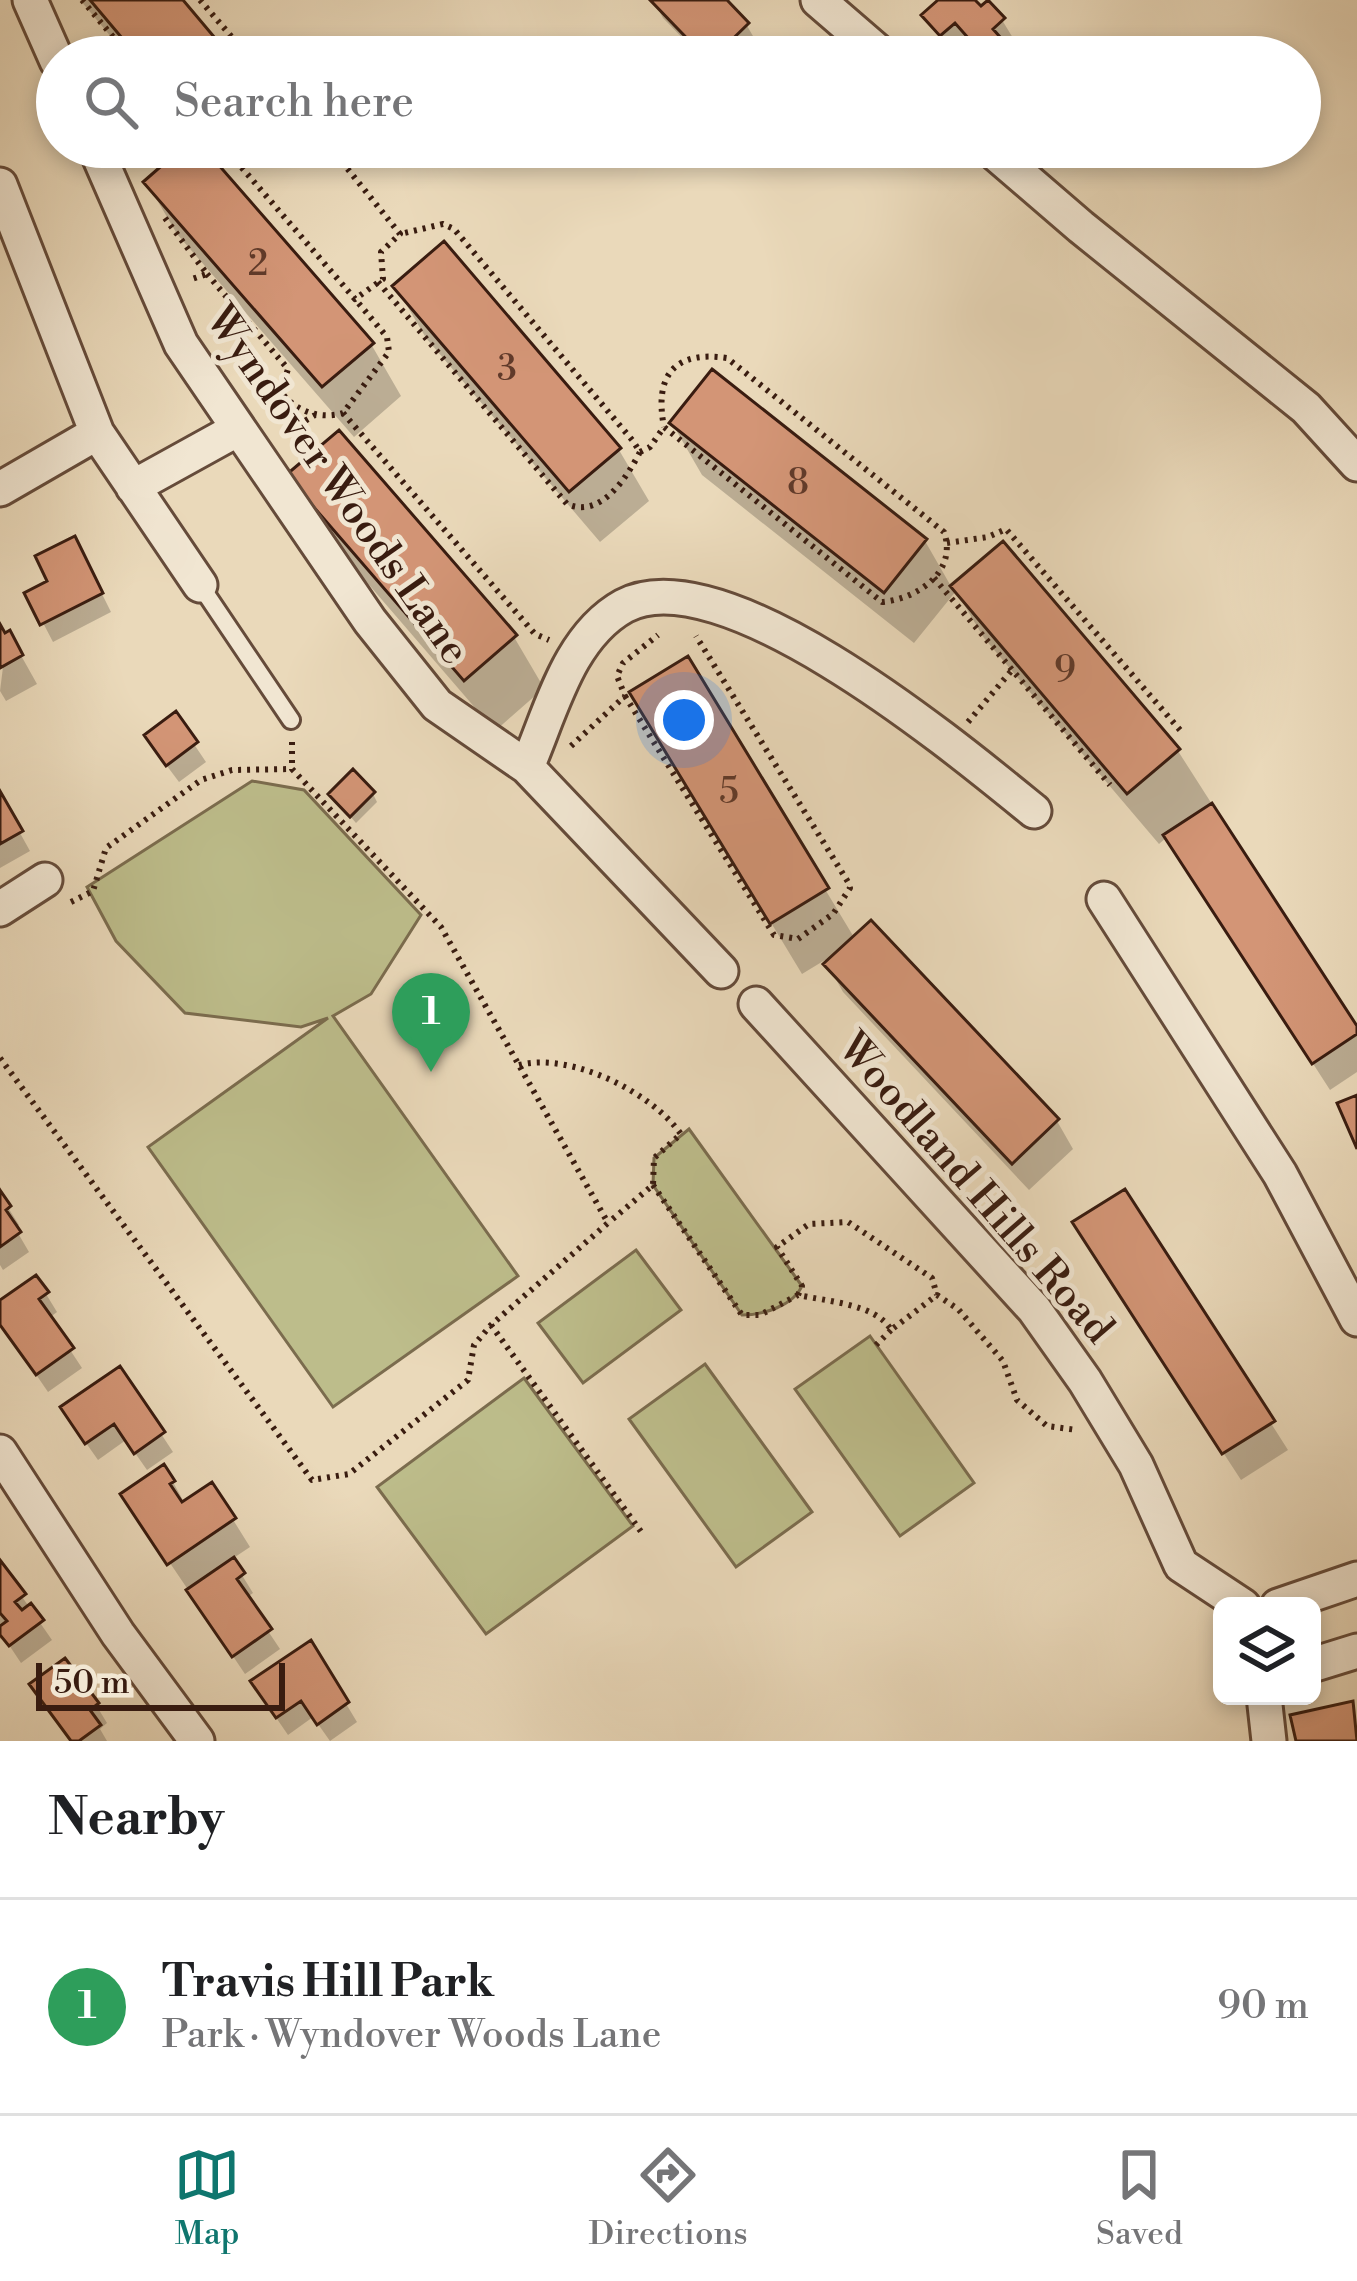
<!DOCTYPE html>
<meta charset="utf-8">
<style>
body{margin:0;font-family:"Libre Bodoni",serif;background:#f6f6f6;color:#202124}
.controls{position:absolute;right:36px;bottom:36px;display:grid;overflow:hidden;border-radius:18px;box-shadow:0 6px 18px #0003}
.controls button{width:108px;height:108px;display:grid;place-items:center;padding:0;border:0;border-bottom:3px solid #e0e0e0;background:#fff;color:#202124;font:60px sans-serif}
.scale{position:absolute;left:36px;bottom:30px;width:249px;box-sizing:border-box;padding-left:12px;border:6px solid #391c10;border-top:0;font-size:33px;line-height:42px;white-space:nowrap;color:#391c10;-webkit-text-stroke:9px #f1e6d2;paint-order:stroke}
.you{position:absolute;left:684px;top:720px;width:42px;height:42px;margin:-30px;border:9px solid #fff;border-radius:50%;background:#1a73e8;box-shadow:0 0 0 18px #1a73e833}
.badge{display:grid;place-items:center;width:78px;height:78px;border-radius:50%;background:#0f766e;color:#fff;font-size:39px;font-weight:700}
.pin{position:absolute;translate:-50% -99px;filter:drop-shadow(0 3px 6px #0008)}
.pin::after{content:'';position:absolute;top:63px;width:42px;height:36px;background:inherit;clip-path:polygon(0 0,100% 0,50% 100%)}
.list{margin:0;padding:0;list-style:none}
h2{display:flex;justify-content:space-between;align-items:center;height:156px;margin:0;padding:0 48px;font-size:51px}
h2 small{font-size:39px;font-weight:400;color:#757577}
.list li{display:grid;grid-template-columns:78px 1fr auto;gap:36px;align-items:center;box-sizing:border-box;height:216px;padding:0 48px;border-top:3px solid #e0e0e0}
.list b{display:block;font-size:45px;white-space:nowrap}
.list p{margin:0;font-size:39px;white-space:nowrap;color:#757577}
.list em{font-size:39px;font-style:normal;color:#757577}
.icon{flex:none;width:66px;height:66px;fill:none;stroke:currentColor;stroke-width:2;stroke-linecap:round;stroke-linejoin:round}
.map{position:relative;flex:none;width:1357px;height:1741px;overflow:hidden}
.search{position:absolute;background:#fff;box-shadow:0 6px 18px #0003;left:36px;right:36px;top:36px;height:132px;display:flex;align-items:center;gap:30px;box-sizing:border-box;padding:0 42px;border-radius:66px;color:#757577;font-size:45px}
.sheet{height:372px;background:#fff}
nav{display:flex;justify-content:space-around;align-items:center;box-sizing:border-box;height:168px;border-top:3px solid #e0e0e0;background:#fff;font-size:33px;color:#757577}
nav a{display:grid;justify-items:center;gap:6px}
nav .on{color:#0f766e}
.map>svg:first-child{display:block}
.green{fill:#bdbd8b;stroke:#7b6c4e;stroke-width:3}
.shadow{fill:#0003}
.building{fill:#d39576;stroke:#391c10;stroke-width:3}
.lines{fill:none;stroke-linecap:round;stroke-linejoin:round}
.lane-casing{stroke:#654b3a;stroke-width:22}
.street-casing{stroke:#654b3a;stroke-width:39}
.path{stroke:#391c10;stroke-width:6;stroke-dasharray:3 6;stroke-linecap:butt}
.lane{stroke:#f1e6d2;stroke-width:16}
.street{stroke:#f1e6d2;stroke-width:33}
.labels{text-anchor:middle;stroke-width:10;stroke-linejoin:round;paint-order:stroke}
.number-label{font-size:36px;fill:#603a2a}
.street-label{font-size:42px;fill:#391c10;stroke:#f1e6d2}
</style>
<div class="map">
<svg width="1357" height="1741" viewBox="0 0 1357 1741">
<rect width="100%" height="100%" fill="#ead9ba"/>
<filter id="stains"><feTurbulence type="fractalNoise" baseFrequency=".00167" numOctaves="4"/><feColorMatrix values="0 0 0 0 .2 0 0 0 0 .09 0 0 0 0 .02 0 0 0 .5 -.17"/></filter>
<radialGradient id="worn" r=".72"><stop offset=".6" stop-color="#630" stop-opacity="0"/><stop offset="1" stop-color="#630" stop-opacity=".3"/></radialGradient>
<path class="green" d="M252 781 304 790 421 915 371 994 333 1016 518 1276 333 1407 148 1147 328 1018 301 1027 185 1013 116 941 87 887Z
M689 1129 802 1286C793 1306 763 1315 742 1315L653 1185 654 1158Z
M636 1250 681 1310 583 1383 538 1323Z
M870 1336 974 1483 900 1536 795 1389Z
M705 1364 812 1512 736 1567 629 1419Z
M524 1378 633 1526 486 1634 377 1487Z"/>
<path class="shadow" d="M80 0H179L227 57H128Z
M653 0H723L746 24 757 43 742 57H701L663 18Z
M943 0H971L1002 20 1013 38 1004 46 1011 57H983L967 39 952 52 925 15Z
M188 147H217L206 156 371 344 401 396 354 437 177 234 147 183Z
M396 287 619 450 649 501 600 542 426 338Z
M713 373 925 541 952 588 1002 545 1178 751 1357 1031V1072L1330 1090 1167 837 1159 844 984 638 956 591 914 643 702 475 672 423Z
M290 476 514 637 544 688 495 731 320 528Z
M84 558 111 612 53 642 28 594Z
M0 629 4 637 9 634 37 684 6 701 0 691 3 667H0Z
M687 660 855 939 1057 1121 1073 1149 1029 1190 843 992 825 960 802 974 663 744Z
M175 716 206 762 179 782 158 754Z
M331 794H373L377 802 356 823Z
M0 797 30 851 0 868Z
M1124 1193 1288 1450 1241 1480 1092 1251Z
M0 1195 19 1225 15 1228 29 1252 3 1270 0 1265Z
M46 1294 57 1312 49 1318 82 1368 48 1392 0 1322V1304Z
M119 1370 173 1452 147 1470 126 1440 98 1460 74 1426Z
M173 1482 185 1504 212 1486 250 1547 232 1559 253 1593 246 1598 280 1649 245 1674 124 1495Z
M0 1565 52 1640 21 1663 3 1636 0 1639Z
M310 1644 357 1722 330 1741 313 1717 288 1735 264 1700Z
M44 1703 96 1705 107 1723 100 1729 107 1741H72Z"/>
<path class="building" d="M90 0H183L231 57H138Z
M650 0H727L749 23 714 57H705Z
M938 0H975L981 6 988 0 1005 18 993 29 1009 47 997 57H985L955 23 940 36 921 15Z
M183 147H203L374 343 322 387 143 182Z
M444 241 621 448 569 492 392 286Z
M712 369 927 539 884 593 669 423Z
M339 430 517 635 464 681 286 475Z
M75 536 103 593 40 625 24 593 47 581 35 556Z
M1003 541 1180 749 1127 794 950 586Z
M0 624 5 633 10 630 23 655 0 668Z
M688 656 829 888 770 924 629 692Z
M176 711 198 742 166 766 144 735Z
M353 769 375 792 350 817 328 794Z
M0 791 23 831 0 844Z
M1212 803 1357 1026V1034L1312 1064 1163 835Z
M871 920 1059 1119 1012 1164 823 964Z
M1357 1095V1149L1337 1103Z
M1125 1189 1275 1421 1222 1454 1072 1222Z
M0 1190 11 1206 6 1210 21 1232 0 1247Z
M36 1275 49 1292 39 1299 74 1348 36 1375 0 1325V1300Z
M120 1366 165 1432 134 1454 114 1424 85 1444 60 1407Z
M164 1464 175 1481 170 1484 182 1502 212 1482 236 1518 167 1565 120 1494Z
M234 1557 245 1573 237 1579 272 1629 232 1657 186 1590Z
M0 1560 26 1594 15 1602 22 1610 31 1603 44 1620 9 1646 0 1635V1626L7 1621 0 1613Z
M311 1640 349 1702 317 1725 301 1701 276 1718 250 1681Z
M65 1658 99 1703 90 1710 101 1725 79 1741H71L29 1684Z
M1353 1701 1357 1741H1296L1290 1715Z"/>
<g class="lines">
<g class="lane-casing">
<path id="lane" d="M200 585 291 720"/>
</g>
<g class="street-casing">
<path id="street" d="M30 0 57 61
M818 0 884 57
M95 147 181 344 370 621 437 705 527 767 721 971
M988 147 1081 227 1306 408 1357 464
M0 185 97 433 200 585
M133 487 238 429
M0 489 97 433
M527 767C551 712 568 637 624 606 723 553 959 750 1034 811
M1104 899 1280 1174 1357 1319
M0 909 45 880
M756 1004 1034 1309 1085 1381 1136 1465 1181 1565 1243 1606
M0 1452 118 1634 197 1741
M1278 1606 1357 1579
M1312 1665 1357 1651
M1264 1696 1269 1741"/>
</g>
<path class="path" d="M82 0 130 57
M200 0 249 57
M224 147 355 299 383 279 381 252 400 234 330 147
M165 218 207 274 189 280
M207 274 288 369 281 392C295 411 320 420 343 413L389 352 387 337 355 299
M378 282 567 504C601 519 627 477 640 452L633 441 454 229 443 224 400 234
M343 413 535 634 549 640
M282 434 315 415
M640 452 650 447 664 427 882 602C917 599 958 572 944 532L727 358C674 350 654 376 664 427
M947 543 988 537 1006 529 1180 730
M934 578 1110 785
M625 696 774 935 798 939 833 914 850 888 848 882 696 636
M968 722 1012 670
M571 746 625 696 617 676 623 663 658 635
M71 902 93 891 106 848 201 780 232 770 292 769
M0 1058 312 1480 349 1474 468 1380 474 1345 491 1325 608 1223 441 927 292 769V741
M519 1065C571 1052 651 1092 681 1134L654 1158 653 1185 608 1223
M653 1185 742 1315H760L798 1295C825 1301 877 1304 891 1330L937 1295 958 1309 1003 1361 1017 1400 1047 1426 1077 1430
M798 1295 802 1286 777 1247 809 1224 848 1222 932 1278 937 1295
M491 1325 642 1533
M876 1345 891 1330"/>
<use href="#lane" class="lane"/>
<use href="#street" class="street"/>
</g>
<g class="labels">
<g class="number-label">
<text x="258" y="275">2</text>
<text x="507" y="380">3</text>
<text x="798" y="494">8</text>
<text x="1065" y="681">9</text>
<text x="729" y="803">5</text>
</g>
<g class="street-label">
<text transform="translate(339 484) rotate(55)" y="15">Wyndover Woods Lane</text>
<text transform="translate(977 1187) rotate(49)" y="15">Woodland Hills Road</text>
</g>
</g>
<rect width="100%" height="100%" filter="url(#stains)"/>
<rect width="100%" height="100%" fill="url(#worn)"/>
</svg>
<div class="controls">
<button><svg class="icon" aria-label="layers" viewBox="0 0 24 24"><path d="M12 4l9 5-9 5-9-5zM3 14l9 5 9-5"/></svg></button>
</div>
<div class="scale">50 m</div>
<div class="you"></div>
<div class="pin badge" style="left:431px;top:1072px;background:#2e9e5b">1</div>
<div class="search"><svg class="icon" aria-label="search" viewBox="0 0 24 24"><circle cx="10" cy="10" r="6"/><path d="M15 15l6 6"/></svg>Search here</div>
</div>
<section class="sheet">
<h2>Nearby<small></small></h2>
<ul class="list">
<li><span class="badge" style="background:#2e9e5b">1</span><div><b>Travis Hill Park</b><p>Park · Wyndover Woods Lane</p></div><em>90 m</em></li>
</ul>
</section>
<nav>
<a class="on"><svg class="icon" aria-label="map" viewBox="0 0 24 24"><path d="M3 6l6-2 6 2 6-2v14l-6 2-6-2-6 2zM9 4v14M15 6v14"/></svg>Map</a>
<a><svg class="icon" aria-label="directions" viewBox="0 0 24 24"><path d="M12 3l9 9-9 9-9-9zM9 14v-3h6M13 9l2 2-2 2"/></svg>Directions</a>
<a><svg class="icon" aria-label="saved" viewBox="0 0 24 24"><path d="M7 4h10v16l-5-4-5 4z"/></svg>Saved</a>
</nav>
